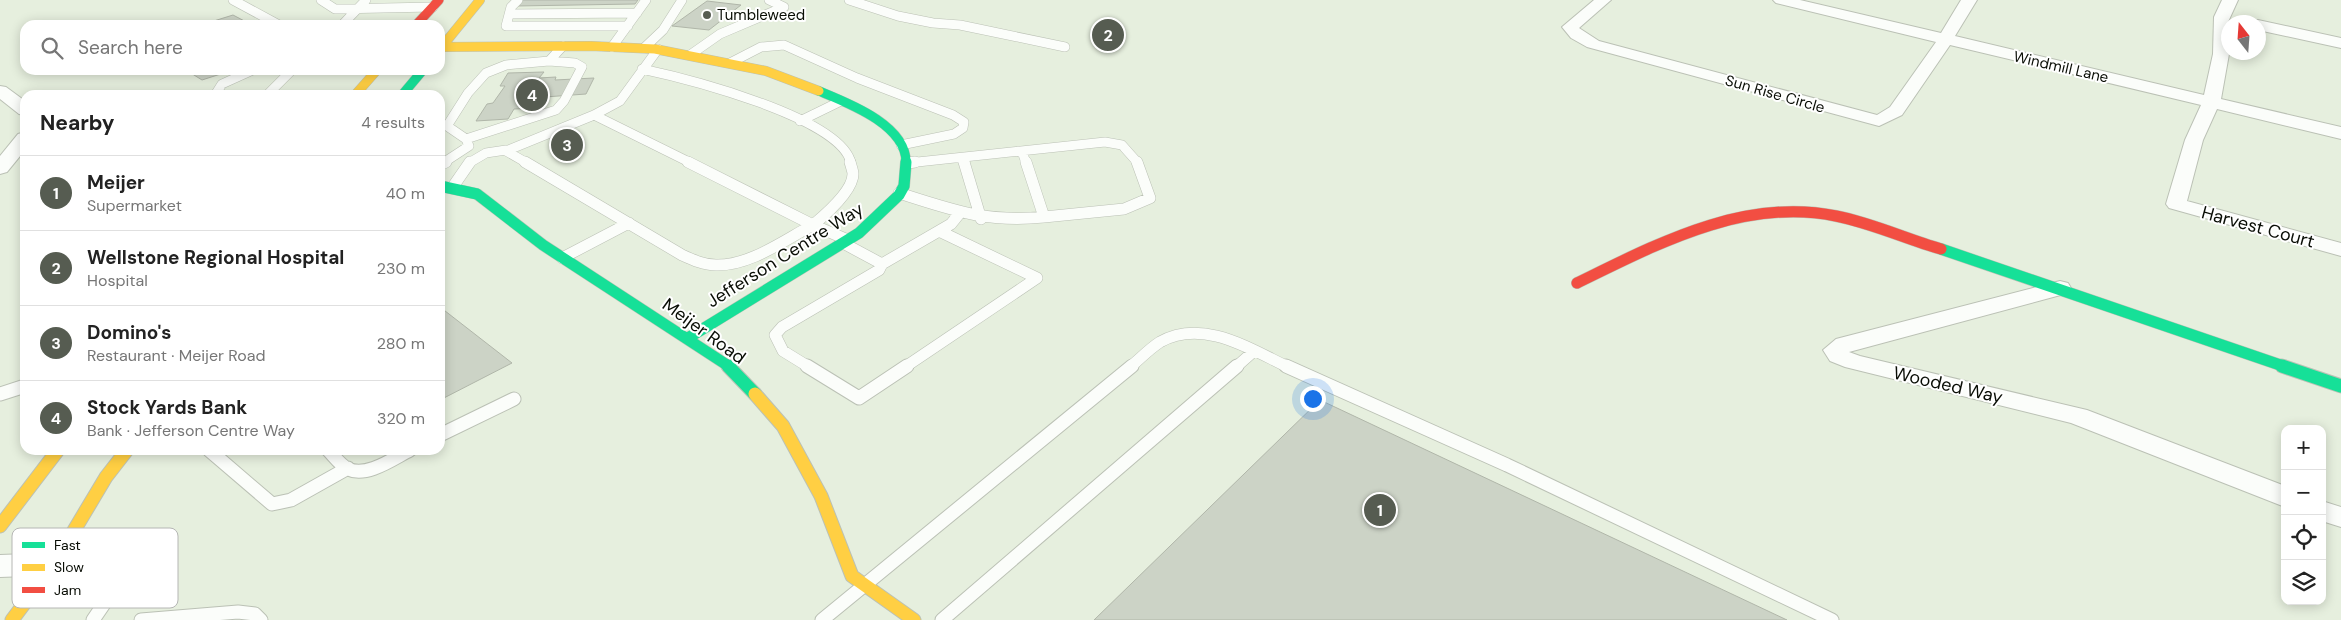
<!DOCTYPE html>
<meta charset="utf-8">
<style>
body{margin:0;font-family:"DM Sans",sans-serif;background:#f6f6f6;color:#222}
.controls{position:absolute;right:15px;bottom:15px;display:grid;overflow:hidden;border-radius:10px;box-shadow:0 2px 12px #0003}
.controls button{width:45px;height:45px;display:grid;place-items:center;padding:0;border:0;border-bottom:1px solid #e0e0e0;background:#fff;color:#222;font:25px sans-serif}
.compass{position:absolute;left:2221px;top:15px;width:45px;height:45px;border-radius:50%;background:#fff;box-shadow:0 2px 12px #0003;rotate:343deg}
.you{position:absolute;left:1312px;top:398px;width:18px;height:18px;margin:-12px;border:4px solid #fff;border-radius:50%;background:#1a73e8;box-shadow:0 0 0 8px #1a73e833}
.badge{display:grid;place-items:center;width:32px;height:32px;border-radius:50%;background:#565c51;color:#fff;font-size:16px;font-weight:700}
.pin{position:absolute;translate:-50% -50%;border:2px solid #fff;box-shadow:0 1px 5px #0006}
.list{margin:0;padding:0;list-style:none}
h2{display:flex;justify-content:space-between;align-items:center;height:65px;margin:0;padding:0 20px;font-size:21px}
h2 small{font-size:16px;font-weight:400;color:#767676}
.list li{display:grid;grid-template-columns:32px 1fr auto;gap:15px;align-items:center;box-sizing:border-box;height:75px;padding:0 20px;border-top:1px solid #e0e0e0}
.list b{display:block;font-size:19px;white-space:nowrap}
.list p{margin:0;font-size:16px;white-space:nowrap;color:#767676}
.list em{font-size:16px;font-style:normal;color:#767676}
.icon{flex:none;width:28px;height:28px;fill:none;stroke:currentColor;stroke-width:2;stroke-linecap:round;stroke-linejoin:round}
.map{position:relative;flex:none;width:2341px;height:620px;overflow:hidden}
.search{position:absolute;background:#fff;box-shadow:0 2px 12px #0003;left:20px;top:20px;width:425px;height:55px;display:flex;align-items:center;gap:12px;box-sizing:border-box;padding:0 18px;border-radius:15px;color:#767676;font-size:19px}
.panel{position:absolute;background:#fff;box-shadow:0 2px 12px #0003;left:20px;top:90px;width:425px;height:365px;border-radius:15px}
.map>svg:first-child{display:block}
.building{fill:#ccd3c6;stroke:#b0b6a9}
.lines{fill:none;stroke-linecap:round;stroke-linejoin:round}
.lane-far2-casing{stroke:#bbc1b5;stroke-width:10}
.lane-far1-casing{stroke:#bbc1b5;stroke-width:12}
.lane-casing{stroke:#bbc1b5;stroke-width:15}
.street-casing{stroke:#bbc1b5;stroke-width:2}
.fast-far2-casing{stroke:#bbc1b5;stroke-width:10}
.fast-far1-casing{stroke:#bbc1b5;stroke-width:12}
.fast-casing{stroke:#bbc1b5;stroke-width:15}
.slow-far1-casing{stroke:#bbc1b5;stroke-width:10}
.slow-casing{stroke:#bbc1b5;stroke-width:15}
.jam-far1-casing{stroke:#bbc1b5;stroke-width:10}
.jam-casing{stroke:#bbc1b5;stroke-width:12}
.lane-far2{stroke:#fbfdfa;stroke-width:9}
.lane-far1{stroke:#fbfdfa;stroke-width:11}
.lane{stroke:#fbfdfa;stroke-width:13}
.street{fill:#fbfdfa;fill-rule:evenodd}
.fast-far2{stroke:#16e098;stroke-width:9}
.fast-far1{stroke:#16e098;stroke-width:11}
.fast{stroke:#16e098;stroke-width:13}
.slow-far1{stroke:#ffcf43;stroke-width:9}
.slow{stroke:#ffcf43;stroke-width:13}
.jam-far1{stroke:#f24e42;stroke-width:9}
.jam{stroke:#f24e42;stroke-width:11}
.poi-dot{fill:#565c51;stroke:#fff;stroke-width:2}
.labels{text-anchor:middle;stroke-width:4;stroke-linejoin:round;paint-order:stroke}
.far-poi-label{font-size:15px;fill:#090d05;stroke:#fff;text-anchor:start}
.far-street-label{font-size:15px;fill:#090d05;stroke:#fff}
.street-label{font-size:18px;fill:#090d05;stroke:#fff}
.key{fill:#fff;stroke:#b5b6b4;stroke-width:1}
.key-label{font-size:14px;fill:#090d05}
</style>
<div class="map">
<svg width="2341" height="620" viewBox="0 0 2341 620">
<rect width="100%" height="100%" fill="#e6efde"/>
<path class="building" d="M521 0H638L635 4 516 6Z
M707 1 741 5 709 30 672 26Z
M233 15 252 25H201Z
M186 70H233L202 80Z
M544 72 539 78 556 77 555 80 594 78 586 94 545 97 540 108 514 109 508 119 476 121 487 104 493 103 505 86H500L508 73Z
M440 307 512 363 440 400Z
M1320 400 1787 620H1094Z"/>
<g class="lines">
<g class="lane-far2-casing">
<path id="lane-far2" d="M233 0 279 25
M321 0 335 9 433 7
M518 0 511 7 506 26H628
M849 0 898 16 933 23 960 25 1065 47
M509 14 637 13
M342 25 366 0
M612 47 646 0
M644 48 663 30 682 0
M690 55 720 34 784 7 769 0
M730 63 761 47 784 45 857 78 953 115 964 122 963 128 954 134 901 145
M642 69C684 78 841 117 851 163
M215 95 222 84 253 70
M267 95 292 70
M594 115 691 163
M800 121 841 101
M466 139 556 110 564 101 582 67 575 63 549 61
M506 151 527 163
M506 151 594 115 620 101 658 49
M1018 151 1023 154 1026 163
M963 158 965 163
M443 163 469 146 466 139 447 126 468 93 486 73 506 65 549 61 563 46
M469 163 486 153 506 150
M908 163 1105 142 1122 145 1138 163"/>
</g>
<g class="lane-far1-casing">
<path id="lane-far1" d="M525 162 682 255C693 260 704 265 716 265 750 266 784 240 813 225L848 240
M688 162 813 225C825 215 853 191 853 174 853 171 851 166 850 162
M964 162 981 219
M908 163 915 162
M440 165 446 162
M452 188 470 162
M899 193C952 210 987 223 1044 217L1026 162
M1044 217 1124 209 1150 198 1137 162
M843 243 882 264 951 224 959 214
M562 258 629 223
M809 367 783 351 775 335 782 327 879 270 882 264
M905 367 1037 278 939 231
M1130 367C1140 359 1149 349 1160 342 1203 318 1250 349 1288 367
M1236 367 1254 351"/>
</g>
<g class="lane-casing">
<path id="lane" d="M807 366 859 398 907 366
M1286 366 1507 465 1832 620
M0 394 25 386
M440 435 514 399
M209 450 272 504 291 500 348 468
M328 450C334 456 340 465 348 469 367 478 394 458 410 450
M41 588 97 582 109 585 110 595 93 620
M141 620 238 612 255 614 261 620
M822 620 1132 366
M942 620 1237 366"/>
</g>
<g class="street-casing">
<path id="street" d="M1594 0H1611L1579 28 1599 41 1877 115 1890 107 1936 42 1776 3 1773 0H1800L1941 33 1961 0H1977L1955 36 2204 95 2213 54 2214 17 2222 0H2238L2228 22 2229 54 2221 99 2341 127V139L2217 109 2203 140 2187 201 2341 243V256L2169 208 2166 204 2185 140 2201 105 1950 45 1902 115 1879 126 1587 47 1571 38 1562 27Z
M2258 20 2341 38V48L2258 30V22H2252Z
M0 86 6 87 25 101V115L19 114 0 99Z
M25 132V150L7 172 0 174V156L18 134Z
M2060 281 2068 283 2071 288 2068 293 1849 352 1860 356 2087 410 2285 486V507L2071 423 1845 367 1830 361 1823 350 1836 339Z
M2322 501 2341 507V527L2322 521Z
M54 553 64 556 68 564 64 572 54 575 0 577V555Z"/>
</g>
<g class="fast-far2-casing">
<path id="fast-far2" d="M819 91C848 103 907 125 906 163
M402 95 423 70"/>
</g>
<g class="fast-far1-casing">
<path id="fast-far1" d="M440 186 477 194 543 245 730 367
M1941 249 2286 367
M688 338 859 233 899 195 904 186 906 162"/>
</g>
<g class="fast-casing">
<path id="fast" d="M728 366 755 394
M2282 366 2341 386"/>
</g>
<g class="slow-far1-casing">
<path id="slow-far1" d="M441 47 591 46 655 49 766 71 819 91
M440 49 480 0
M355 95 377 70"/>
</g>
<g class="slow-casing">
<path id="slow" d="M755 394 783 426 821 496 852 576 914 620
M0 526 58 450
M12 620 54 564 106 477 127 450"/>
</g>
<g class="jam-far1-casing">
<path id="jam-far1" d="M416 25 439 0"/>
</g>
<g class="jam-casing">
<path id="jam" d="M1577 283C1657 244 1744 197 1836 216 1872 223 1906 239 1941 249"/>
</g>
<use href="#lane-far2" class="lane-far2"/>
<use href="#lane-far1" class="lane-far1"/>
<use href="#lane" class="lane"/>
<use href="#street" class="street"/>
<use href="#fast-far2" class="fast-far2"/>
<use href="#fast-far1" class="fast-far1"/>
<use href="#fast" class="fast"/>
<use href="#slow-far1" class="slow-far1"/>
<use href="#slow" class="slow"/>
<use href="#jam-far1" class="jam-far1"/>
<use href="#jam" class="jam"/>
</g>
<circle class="poi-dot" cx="707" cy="15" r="5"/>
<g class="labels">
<g class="far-poi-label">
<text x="717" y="20">Tumbleweed</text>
</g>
<g class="far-street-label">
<text transform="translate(2061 67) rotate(13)" y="5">Windmill Lane</text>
<text transform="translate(1775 94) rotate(16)" y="5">Sun Rise Circle</text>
</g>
<g class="street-label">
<text transform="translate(2258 227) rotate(15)" y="6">Harvest Court</text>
<text transform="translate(785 255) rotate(-32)" y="6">Jefferson Centre Way</text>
<text transform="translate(704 331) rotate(36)" y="6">Meijer Road</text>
<text transform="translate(1948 385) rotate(13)" y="6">Wooded Way</text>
</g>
</g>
<rect x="12" y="528" width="166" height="80" rx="8" class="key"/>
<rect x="22" y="542" width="23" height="6" fill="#16e098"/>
<rect x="22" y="564" width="23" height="7" fill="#ffcf43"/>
<rect x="22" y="587" width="23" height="6" fill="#f24e42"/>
<g class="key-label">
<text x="54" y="550">Fast</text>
<text x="54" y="572">Slow</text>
<text x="54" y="595">Jam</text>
</g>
</svg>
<div class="controls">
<button>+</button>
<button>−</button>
<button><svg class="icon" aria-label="locate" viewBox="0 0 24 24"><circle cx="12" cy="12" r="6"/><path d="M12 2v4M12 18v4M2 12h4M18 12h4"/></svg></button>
<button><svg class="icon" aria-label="layers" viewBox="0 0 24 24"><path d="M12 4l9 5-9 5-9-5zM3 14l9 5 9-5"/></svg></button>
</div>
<svg class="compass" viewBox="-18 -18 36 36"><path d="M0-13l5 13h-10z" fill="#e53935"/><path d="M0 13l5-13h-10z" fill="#767676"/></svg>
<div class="you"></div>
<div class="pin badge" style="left:1380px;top:510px">1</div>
<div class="pin badge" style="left:1108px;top:35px">2</div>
<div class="pin badge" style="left:567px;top:145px">3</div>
<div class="pin badge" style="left:532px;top:95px">4</div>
<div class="search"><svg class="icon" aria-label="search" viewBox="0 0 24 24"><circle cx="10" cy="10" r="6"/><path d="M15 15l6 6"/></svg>Search here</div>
<section class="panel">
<h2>Nearby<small>4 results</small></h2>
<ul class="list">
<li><span class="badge">1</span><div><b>Meijer</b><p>Supermarket</p></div><em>40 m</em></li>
<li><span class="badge">2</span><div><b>Wellstone Regional Hospital</b><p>Hospital</p></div><em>230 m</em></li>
<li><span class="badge">3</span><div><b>Domino's</b><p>Restaurant · Meijer Road</p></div><em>280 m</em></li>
<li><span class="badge">4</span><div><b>Stock Yards Bank</b><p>Bank · Jefferson Centre Way</p></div><em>320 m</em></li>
</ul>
</section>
</div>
